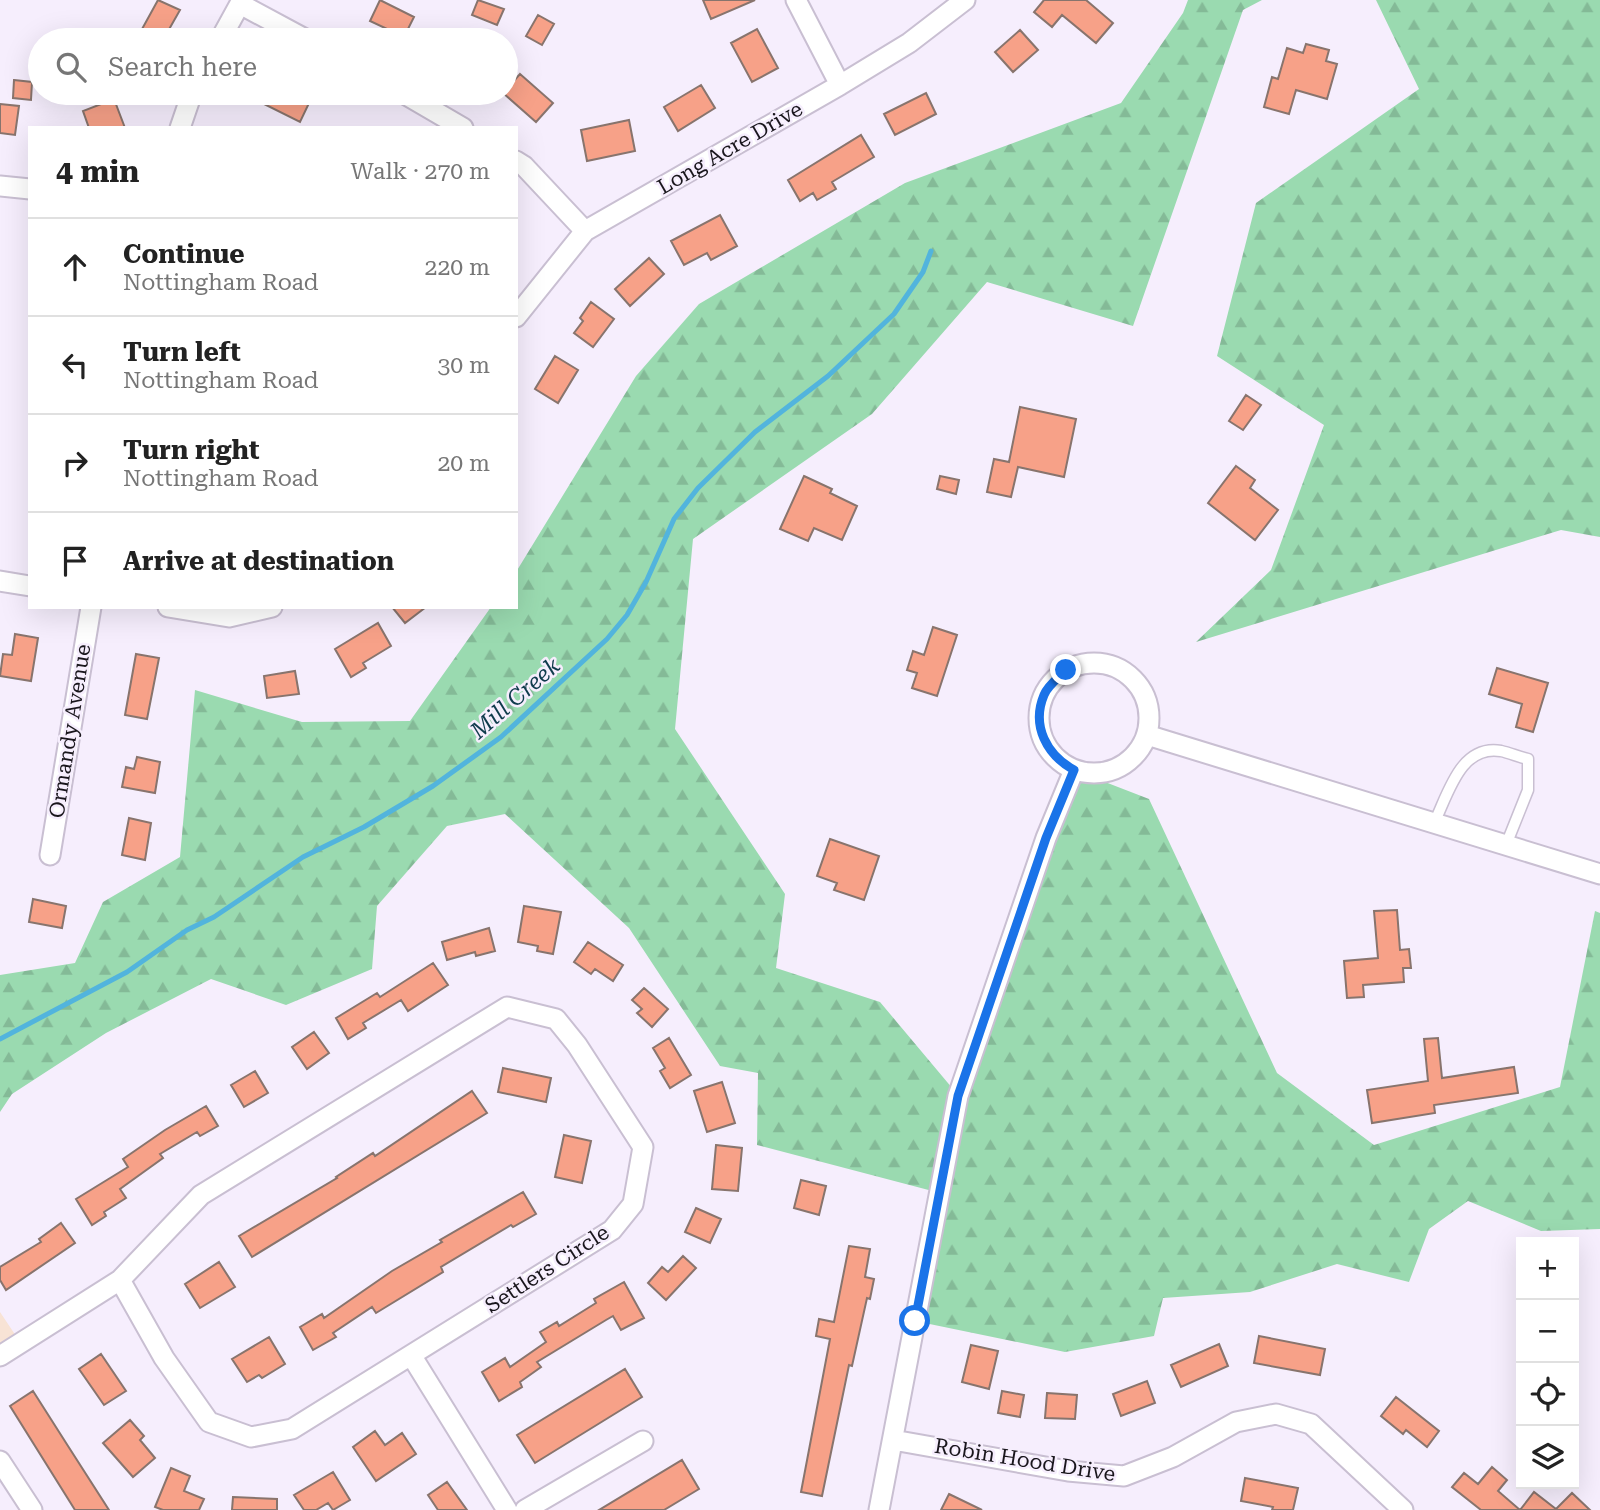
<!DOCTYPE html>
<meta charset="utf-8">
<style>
body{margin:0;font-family:"Roboto Serif",serif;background:#f6f6f6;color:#222}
.controls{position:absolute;right:21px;bottom:21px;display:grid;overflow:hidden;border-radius:0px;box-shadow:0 7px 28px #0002}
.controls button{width:63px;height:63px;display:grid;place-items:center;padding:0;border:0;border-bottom:2px solid #e0e0e0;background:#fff;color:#222;font:35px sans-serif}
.stop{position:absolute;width:21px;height:21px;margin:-16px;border:5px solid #1a73e8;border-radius:50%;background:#fff}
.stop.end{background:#1a73e8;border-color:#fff;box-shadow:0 2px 7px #0008}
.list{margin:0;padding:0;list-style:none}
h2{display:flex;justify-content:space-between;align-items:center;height:91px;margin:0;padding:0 28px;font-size:30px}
h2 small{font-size:23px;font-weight:400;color:#767676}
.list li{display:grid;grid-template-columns:46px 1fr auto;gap:21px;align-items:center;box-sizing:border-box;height:98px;padding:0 28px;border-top:2px solid #e0e0e0}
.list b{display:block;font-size:26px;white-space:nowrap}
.list p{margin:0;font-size:23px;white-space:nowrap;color:#767676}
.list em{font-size:23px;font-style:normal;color:#767676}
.icon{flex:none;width:38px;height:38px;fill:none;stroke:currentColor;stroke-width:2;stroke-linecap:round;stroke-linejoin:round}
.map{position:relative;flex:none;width:1600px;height:1510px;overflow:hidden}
.search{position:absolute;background:#fff;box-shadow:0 7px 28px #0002;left:28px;top:28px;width:490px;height:77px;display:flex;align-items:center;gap:18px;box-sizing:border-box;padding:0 24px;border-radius:38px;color:#767676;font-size:26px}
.panel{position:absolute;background:#fff;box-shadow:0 7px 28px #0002;left:28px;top:126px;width:490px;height:483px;border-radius:0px}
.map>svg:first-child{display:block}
.commercial{fill:#f8e3d5}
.forest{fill:url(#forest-firs)}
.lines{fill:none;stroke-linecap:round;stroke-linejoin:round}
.stream{stroke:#52b4dd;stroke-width:5}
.building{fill:#f7a188;stroke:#88746d;stroke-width:2}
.service-casing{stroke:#c9bfd2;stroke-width:13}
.minor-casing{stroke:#c9bfd2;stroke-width:23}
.service{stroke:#fff;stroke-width:10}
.minor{stroke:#fff;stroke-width:19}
.route{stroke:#1a73e8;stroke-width:9}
.labels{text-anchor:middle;stroke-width:5;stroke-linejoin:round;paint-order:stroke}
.street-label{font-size:21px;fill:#19161c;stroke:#f6eefd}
.water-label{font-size:23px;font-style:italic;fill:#0f3b4c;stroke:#f6eefd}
</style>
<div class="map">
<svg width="1600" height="1510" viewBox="0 0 1600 1510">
<defs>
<pattern id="forest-firs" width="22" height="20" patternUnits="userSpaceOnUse" patternTransform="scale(1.75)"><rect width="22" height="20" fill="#9adab0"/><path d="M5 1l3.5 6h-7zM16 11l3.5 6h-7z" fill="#84ba97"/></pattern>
</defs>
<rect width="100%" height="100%" fill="#f6eefd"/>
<path class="commercial" d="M0 1312 24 1348 0 1361Z"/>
<path class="forest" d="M1188 0H1262L1243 10 1133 326 987 282 872 414 693 539 675 729 785 894 776 968 880 1002 958 1095 1074 770 1149 799 1277 1073 1374 1145 1560 1087 1595 911 1600 913V1229L1541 1231 1468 1201 1429 1229 1409 1282 1337 1264 1250 1292 1163 1298 1154 1336 1065 1352 915 1321 940 1193 757 1145 758 1073 720 1066 629 928 505 814 447 826 377 906 372 969 286 1005 211 979 106 1033 12 1094 0 1112V975L75 963 103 902 180 857 195 690 302 722 410 721 491 607H516V572L636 376 699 304 905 183 1121 103 1183 13Z
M1376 0H1600V537L1561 530 1196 642 1271 570 1324 425 1217 356 1256 203 1419 89Z"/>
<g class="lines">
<path class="stream" d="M0 1039 127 972 187 930 214 917 303 857 364 827 433 786 501 737 607 639 627 615 646 582 674 519 698 488 755 432 828 376 894 314 923 272 931 251"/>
</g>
<path class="building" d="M158 0 180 10 163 40H136Z
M380 0 414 17 404 37 370 21Z
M478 0 504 9 497 25 472 15Z
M703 0H755L711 19Z
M1044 0H1086L1113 23 1096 43 1062 15 1052 27 1034 12Z
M538 15 554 24 542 45 526 36Z
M757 29 778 68 752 82 731 43Z
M1020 30 1038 50 1013 72 995 52Z
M1306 44 1329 50 1326 61 1337 64 1327 99 1296 90 1289 114 1264 107 1272 77 1278 79 1287 48 1303 53Z
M520 74 553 103 536 122 503 93Z
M14 80 32 82 31 100 13 98Z
M701 85 715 108 678 131 664 107Z
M266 93H299L311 99 300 122 262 103Z
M926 93 936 114 895 135 884 114Z
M114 99 125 128H89L83 111Z
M0 104 19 106 15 135 0 133Z
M629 120 635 151 587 161 581 130Z
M861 135 874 157 832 182 836 189 817 200 813 193 800 201 788 180Z
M720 215 737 246 711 260 707 253 684 265 671 241Z
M649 258 664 274 630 306 615 289Z
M591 302 614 319 593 347 574 333 583 321 580 318Z
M555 356 578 370 558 403 535 389Z
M1246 395 1261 405 1243 430 1229 421Z
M1020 407 1076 419 1064 477 1018 467 1011 497 987 492 994 459 1009 462Z
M1236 466 1255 480 1250 488 1278 510 1255 540 1208 503Z
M804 476 832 489 830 493 857 506 842 540 814 528 808 541 780 529Z
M940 476 959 480 956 494 937 489Z
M392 607H426L405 623Z
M378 623 391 646 363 663 366 668 351 677 335 649Z
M933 627 957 635 937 696 912 688 917 673 907 670 913 651 924 655Z
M15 634 38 638 31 681 0 676 3 654 12 655Z
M136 654 159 658 147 719 125 715Z
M1497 668 1548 683 1533 732 1516 727 1522 704 1489 694Z
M295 671 299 694 267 698 264 676Z
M137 757 160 762 155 793 122 787 126 767 134 769Z
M129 818 151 823 145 860 122 855Z
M830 839 879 856 864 900 834 890 837 883 817 876Z
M33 899 66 906 62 928 29 922Z
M524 906 561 912 553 954 537 951 538 946 518 942Z
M1397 910 1400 950 1409 949 1411 968H1403L1404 982 1363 985 1364 997 1347 998 1344 961 1378 958 1374 911Z
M489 928 495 951 476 956 475 952 447 960 442 942Z
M588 942 623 965 613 981 595 969 591 974 574 962Z
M433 963 448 985 408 1011 401 1000 363 1023 366 1028 348 1039 336 1018 377 993 380 997Z
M644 988 668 1009 652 1027 637 1013 642 1009 632 1000Z
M314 1032 329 1053 307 1069 292 1047Z
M669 1038 691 1075 670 1088 660 1071 665 1068 653 1048Z
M1438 1038 1442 1078 1514 1067 1518 1093 1434 1105 1435 1113 1372 1123 1367 1090 1428 1081 1424 1039Z
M503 1068 551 1078 546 1102 498 1092Z
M255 1071 268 1093 244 1107 231 1085Z
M722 1082 735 1123 707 1132 694 1091Z
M472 1091 487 1113 252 1257 239 1236 337 1178 336 1177 373 1153 375 1156Z
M206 1106 218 1126 200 1136 197 1132 160 1154 163 1158 120 1189 126 1198 104 1212 106 1216 92 1225 76 1199 128 1167 123 1159 165 1130Z
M564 1135 591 1141 582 1183 555 1177Z
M716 1145 742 1148 738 1191 712 1189Z
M801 1180 826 1186 819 1215 794 1208Z
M523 1192 536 1214 513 1227 511 1225 441 1267 443 1272 376 1313 372 1307 333 1333 336 1337 313 1350 300 1327 322 1314 324 1318 392 1271 442 1242 440 1240Z
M696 1208 721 1219 710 1243 685 1232Z
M61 1223 75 1243 6 1290 0 1280V1267L41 1242 39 1239Z
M849 1246 870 1249 865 1277 874 1279 870 1299 867 1298 852 1366 849 1365 822 1496 801 1492 830 1339 816 1336 819 1319 834 1322Z
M683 1256 696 1268 666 1300 648 1283 662 1267 668 1272Z
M219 1262 235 1287 200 1308 185 1284Z
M624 1282 644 1318 621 1330 613 1316 606 1320 537 1362 541 1367 520 1382 522 1387 499 1401 482 1372 505 1358 510 1367 546 1342 540 1332 557 1322 559 1326 596 1303 594 1299Z
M1259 1336 1325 1349 1320 1375 1254 1363Z
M269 1337 285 1364 262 1378 259 1375 247 1382 232 1359Z
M1219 1344 1228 1366 1181 1387 1171 1365Z
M971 1345 998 1351 989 1389 962 1382Z
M101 1354 126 1391 104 1405 79 1369Z
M625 1369 642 1397 535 1463 517 1435Z
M1147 1381 1155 1403 1121 1416 1113 1394Z
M33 1391 68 1446 109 1510H75L10 1406Z
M1002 1391 1024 1395 1020 1417 998 1413Z
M1047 1393 1077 1395 1075 1419 1045 1418Z
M1396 1397 1439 1431 1427 1447 1406 1430 1403 1434 1381 1416Z
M130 1420 144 1436 140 1440 155 1458 133 1477 103 1443Z
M375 1431 385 1445 402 1433 416 1454 376 1481 353 1447Z
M682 1460 699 1489 664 1510H599Z
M1492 1467 1507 1480 1498 1491 1520 1510 1534 1492 1556 1509 1572 1493 1590 1510H1481L1452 1487 1464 1473 1478 1484Z
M171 1468 190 1476 184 1491 204 1499 199 1510H163L155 1507Z
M333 1472 350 1500 333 1510 328 1503 316 1510H304L294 1495Z
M1245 1478 1298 1488 1293 1510H1272L1273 1507 1241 1501Z
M447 1482 467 1510H438L428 1495Z
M949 1494 982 1510H941Z
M233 1497 277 1499V1510H232Z"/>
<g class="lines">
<g class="service-casing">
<path id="service" d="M1434 823C1448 795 1460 744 1501 751 1510 753 1519 757 1528 759V790L1506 845"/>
</g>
<g class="minor-casing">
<path id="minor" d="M796 0 840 85
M240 4 307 40
M220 40 242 0
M403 93 463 128
M180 128 192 93
M516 161 524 166 585 231
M0 186 30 189
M516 317 585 231 840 85 909 43 965 0
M0 581 30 586
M168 607 229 617 272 607
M1039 718a55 55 0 1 1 110 0a55 55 0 1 1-110 0Z
M1147 735 1600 874
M50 855 91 607
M411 1355 507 1510
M0 1356 120 1280 201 1195 507 1007 556 1019 577 1045 643 1147 633 1204 612 1230 292 1429 251 1437 209 1422 164 1358 120 1280
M893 1440 1068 1471 1124 1476 1173 1457 1236 1422 1276 1414 1311 1424 1403 1510
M0 1461 32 1510
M525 1510 643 1441
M879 1510 958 1096 1046 838 1074 770"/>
</g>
<use href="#service" class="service"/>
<use href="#minor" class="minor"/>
</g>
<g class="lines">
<path class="route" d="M915 1321 958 1096 1046 838 1074 770C1047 755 1031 726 1044 695 1047 686 1059 677 1066 670"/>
</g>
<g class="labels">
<g class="street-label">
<text transform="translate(730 148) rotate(-30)" y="7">Long Acre Drive</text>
<text transform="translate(70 731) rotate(-81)" y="7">Ormandy Avenue</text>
<text transform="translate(547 1269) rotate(-33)" y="7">Settlers Circle</text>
<text transform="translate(1025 1460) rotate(9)" y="7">Robin Hood Drive</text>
</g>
<g class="water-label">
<text transform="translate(515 698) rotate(-41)" y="8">Mill Creek</text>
</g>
</g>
</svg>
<div class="controls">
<button>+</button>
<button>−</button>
<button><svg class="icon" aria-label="locate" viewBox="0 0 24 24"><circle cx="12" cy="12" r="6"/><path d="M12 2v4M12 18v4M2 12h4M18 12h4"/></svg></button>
<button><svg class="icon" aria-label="layers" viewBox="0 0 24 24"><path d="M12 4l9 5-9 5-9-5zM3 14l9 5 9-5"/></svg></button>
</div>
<div class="stop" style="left:915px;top:1321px"></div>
<div class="stop end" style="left:1066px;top:670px"></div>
<div class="search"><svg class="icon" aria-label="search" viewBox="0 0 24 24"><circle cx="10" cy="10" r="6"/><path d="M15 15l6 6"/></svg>Search here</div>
<section class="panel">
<h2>4 min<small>Walk · 270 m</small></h2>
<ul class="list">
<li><svg class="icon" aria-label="ahead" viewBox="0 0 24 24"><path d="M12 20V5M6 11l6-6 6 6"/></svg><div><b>Continue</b><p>Nottingham Road</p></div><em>220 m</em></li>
<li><svg class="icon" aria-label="left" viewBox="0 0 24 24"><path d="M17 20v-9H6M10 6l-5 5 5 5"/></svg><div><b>Turn left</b><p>Nottingham Road</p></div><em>30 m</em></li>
<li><svg class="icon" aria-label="right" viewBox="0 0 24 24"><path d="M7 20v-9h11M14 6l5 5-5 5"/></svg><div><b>Turn right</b><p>Nottingham Road</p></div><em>20 m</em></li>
<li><svg class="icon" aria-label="arrive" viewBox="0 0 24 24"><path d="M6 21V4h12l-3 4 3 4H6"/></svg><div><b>Arrive at destination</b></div></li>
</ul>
</section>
</div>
